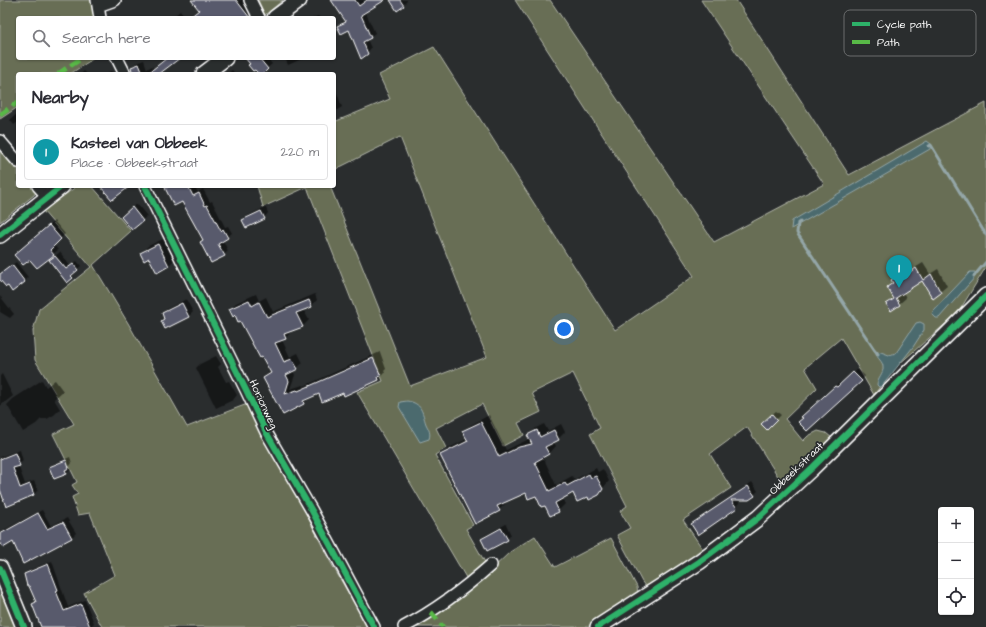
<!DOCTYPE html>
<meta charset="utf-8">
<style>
body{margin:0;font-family:"Architects Daughter",sans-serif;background:#f2f2f3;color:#2b2b33}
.controls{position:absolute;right:12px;bottom:12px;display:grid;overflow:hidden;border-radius:4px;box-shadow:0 1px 3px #0004}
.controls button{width:36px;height:36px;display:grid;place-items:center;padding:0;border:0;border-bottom:1px solid #e1e1e2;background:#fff;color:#2b2b33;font:20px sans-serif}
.you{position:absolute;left:564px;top:329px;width:14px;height:14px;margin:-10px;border:3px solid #fff;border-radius:50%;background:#1a73e8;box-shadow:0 0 0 6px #1a73e833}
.badge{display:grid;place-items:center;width:26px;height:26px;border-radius:50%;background:#d93025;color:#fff;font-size:13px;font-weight:700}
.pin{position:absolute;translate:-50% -33px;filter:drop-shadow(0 1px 2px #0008)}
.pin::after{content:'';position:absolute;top:21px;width:14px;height:12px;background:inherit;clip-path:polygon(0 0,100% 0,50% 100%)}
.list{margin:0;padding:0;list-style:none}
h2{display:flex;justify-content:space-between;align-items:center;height:52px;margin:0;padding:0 16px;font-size:17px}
h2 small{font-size:13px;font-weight:400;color:#7c7c81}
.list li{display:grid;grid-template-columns:26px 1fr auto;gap:12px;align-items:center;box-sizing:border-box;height:56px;margin:0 8px 8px;padding:0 8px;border:1px solid #e1e1e2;border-radius:4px}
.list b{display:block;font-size:15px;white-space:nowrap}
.list p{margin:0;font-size:13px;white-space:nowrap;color:#7c7c81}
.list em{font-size:13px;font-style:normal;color:#7c7c81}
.icon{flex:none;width:22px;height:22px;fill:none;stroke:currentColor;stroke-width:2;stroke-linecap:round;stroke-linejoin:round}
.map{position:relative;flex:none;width:986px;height:627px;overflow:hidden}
.search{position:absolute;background:#fff;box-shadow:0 1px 3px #0004;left:16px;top:16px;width:320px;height:44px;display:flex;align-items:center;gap:10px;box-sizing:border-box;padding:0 14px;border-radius:4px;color:#7c7c81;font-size:15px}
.panel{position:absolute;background:#fff;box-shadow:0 1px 3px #0004;left:16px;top:72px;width:320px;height:116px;border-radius:4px}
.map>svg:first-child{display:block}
.green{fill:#676e54;stroke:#b3b6aa}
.water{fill:#4c6b6e;stroke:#94a6a8}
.shadow{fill:#0007}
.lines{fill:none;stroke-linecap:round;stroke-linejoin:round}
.stream{stroke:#94a6a8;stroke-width:3}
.building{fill:#595a6c;stroke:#fff}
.street-casing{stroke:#fff;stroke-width:14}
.secondary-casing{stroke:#fff;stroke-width:18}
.street{stroke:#2a2d2e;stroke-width:11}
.secondary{stroke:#2a2d2e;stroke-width:15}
.quiet{stroke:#58b947;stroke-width:5;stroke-dasharray:10 5;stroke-linecap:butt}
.cycleway-casing{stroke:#2a2d2e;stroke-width:8}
.cycleway{stroke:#2db169;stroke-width:6}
.labels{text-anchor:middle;stroke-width:3.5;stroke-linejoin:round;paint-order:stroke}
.street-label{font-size:11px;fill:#fff;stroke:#2a2d2e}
.key{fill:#2a2d2e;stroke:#6a6c6d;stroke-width:1}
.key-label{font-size:11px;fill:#fff}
</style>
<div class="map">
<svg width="986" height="627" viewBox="0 0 986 627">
<rect width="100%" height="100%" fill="#2a2d2e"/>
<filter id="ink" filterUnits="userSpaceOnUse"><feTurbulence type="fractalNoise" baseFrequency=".025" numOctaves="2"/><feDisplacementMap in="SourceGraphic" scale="8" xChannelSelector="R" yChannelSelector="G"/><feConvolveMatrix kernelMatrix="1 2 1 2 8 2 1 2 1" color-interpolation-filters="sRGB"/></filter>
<g filter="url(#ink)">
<path class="green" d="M0 0H94L98 18H18V58H94L70 74H18V107L0 119Z
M258 0H283L265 15Z
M515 0H550L714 242 824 184 701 0H736L849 175 986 103V267L958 313 891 371 874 395 841 338 805 368 817 388 785 419 803 441 808 436 818 431 826 433 832 438 784 486 747 427 710 454 731 488 683 520 704 551 651 588 646 587 642 582 617 535 630 528 620 511 627 506 590 434 600 428 573 373 532 393 541 412 518 423 524 435 503 446 482 404 436 428 446 448 435 455 473 525 466 529 486 564 468 581 357 392 383 381 307 187 263 207 257 186H330L410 386 487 357 400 137 334 170V122L390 99 379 75 434 47 615 330 694 276Z
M0 148 18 169V186H32L37 191 34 195 0 222Z
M77 186H92L131 231 93 265 128 323 187 427 250 403 331 563 368 627H102L84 593 115 575 90 513 78 515 72 497 78 494 72 485 77 482 53 434 74 424 35 360 33 331 39 309 91 267 43 211Z
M535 536 555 567 611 538 637 587 638 596 590 627H413L490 571 510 552Z
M0 585 16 627H0Z"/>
<path class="water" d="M927 141 931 144 930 149 791 229 792 221Z
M970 272H975L976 276 939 318H936L932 314 933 311Z
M920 322 924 324V330L913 347 882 386 879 387 877 385C877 378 884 373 883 367 883 361 877 359 876 353L878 351 889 355 896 353 916 323Z
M407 401C422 403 422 412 426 424 429 430 431 433 429 439L420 442 399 407 400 402Z"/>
<path class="shadow" d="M193 0H245L253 11 245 18H189L200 10Z
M332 0H383L365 11 375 33 367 39 371 48 367 53 349 29 338 26 346 20Z
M391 0H407V1L403 5Z
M180 11 186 18H172L174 16Z
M318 16 320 18H313Z
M165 58H178L160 72 161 74H134L132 68 136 63 144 60 147 69 152 66 154 69 166 59Z
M247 58H267L272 64 264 71 267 74H257L250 65 251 64Z
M285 58H304L288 65Z
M232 70 235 74H228Z
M84 71 87 74H81Z
M111 71 113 74H107Z
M334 85 342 107 334 112Z
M18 113V122L14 125 10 120Z
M169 186H194L198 192 203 189 210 202 212 201 225 227 228 226 232 233 223 240 228 251 224 255 204 239 183 200 167 189Z
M137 204 147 216 132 229 126 212Z
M263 208H266L268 213 264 218 244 221 248 216Z
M54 221 65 234 54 245 58 250 38 267 20 250Z
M165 238 176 258 169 265 157 271 149 257 142 253 148 246Z
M60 252 70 266 77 261 81 266 75 271 76 273 67 281 55 256Z
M16 262 28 277 24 281 5 271Z
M923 263 930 274 938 269 947 286 934 297 923 280 903 292 906 298 899 304H887L894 297 888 287 893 282 892 280 906 269 908 272Z
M256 294 259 301 266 297 273 312 315 294 317 300 311 306 303 309 309 320 303 326 291 330V332L285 339 282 340 290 357 298 353 303 363 293 371 295 375 290 389 303 385 304 386 380 352 386 369 384 371 385 373 379 379 343 392 319 393 310 397 304 403 283 414 264 378 271 371 241 319 230 309 236 303Z
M0 296 14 314 10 318 0 312Z
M186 299 193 312 189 316 162 321 165 318 163 313 167 309Z
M216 356 221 364 218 367 226 382 229 381 237 395 233 400 216 408 196 368 200 364Z
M858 369 865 376 861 381 804 418 807 412 840 382 842 384Z
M2 374 13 396 0 406V376Z
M42 380 46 387 55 380 63 391 54 399 60 409 54 415 47 419H41L36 424 23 432 7 405 13 399Z
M776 411 781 415 767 429 762 424Z
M489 415 506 450 527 440 531 439 529 435 536 428 544 424 548 431 561 424 565 432 558 439 553 441 556 446 549 454 543 457 556 485 572 476 574 480 596 468 598 472 603 469 609 481 598 494 588 495 573 492 562 498 565 504 558 511 545 504 536 494 526 492 505 501 506 503 499 510 442 455 449 448 467 439 464 432 471 425Z
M20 450 23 461 18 465 25 484 34 481 38 490 34 494 0 487V457Z
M70 457 72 463 69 467 70 470 66 474 50 467 54 464Z
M752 482 758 491 749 499H737L740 503 736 507 696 521Z
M42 510 51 526 67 518 76 533 71 538 14 541 0 539V534L2 531Z
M506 524 511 535 507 539H482L486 535Z
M52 561 68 607 85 600 94 623 90 627H46L33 604 36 601 25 574 30 570Z"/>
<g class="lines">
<path class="stream" d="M929 146 931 145 986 235
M800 222 798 223 797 233 874 349 878 354
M974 276 986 262"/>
</g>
<path class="building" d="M191 0H236L250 18H189L199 10Z
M331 0H355L359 6 367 0H385L361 15 371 38 363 42 368 54 361 59 349 30 341 34 337 26 346 22Z
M390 0H400L404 6 397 11Z
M167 58H180L159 74H147Z
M245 58H259L268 69 263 74H259L255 70 253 71 248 65 250 64Z
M139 64 143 74H133L131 67Z
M100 186H130L112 200Z
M170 186H188L193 196 199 193 205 206 207 205 221 231 223 229 228 238 218 244 225 256 211 263 200 242 203 240 182 202 174 206 165 188Z
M132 207 143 221 132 230 121 217Z
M261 211 265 219 246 228 242 220Z
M49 225 61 239 50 250 54 255 37 268 30 260 23 265 14 255Z
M158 244 169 266 157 273 149 258 144 261 140 253Z
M55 256 66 269 73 264 78 270 71 276 73 278 67 283 49 260Z
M12 265 25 282 12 292 8 286 6 287 0 280V274Z
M916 268 923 280 931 274 941 293 933 299 922 281 896 298 900 305 891 311 886 304 894 299 887 287 893 283 891 280 899 274 901 278Z
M249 300 252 306 259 302 267 317 309 300 312 307 296 313 303 327 284 334 286 339 275 343 284 362 292 359 298 369 286 375 289 381 285 394 297 390 298 391 373 358 381 376 378 377 379 380 344 396 343 393 322 402 319 394 303 401 304 404 283 415 263 378 271 373 262 357 260 358 240 321 238 322 235 315 233 317 229 309Z
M182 303 189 317 165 329 161 321 164 319 162 313Z
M853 372 862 381 807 431 798 422 803 418 801 417 835 386 837 387Z
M772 414 777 420 767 430 761 424Z
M481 422 499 457 519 447 532 444 527 435 537 430 540 437 554 430 559 440 545 447 549 454 535 462 549 491 565 483 567 486 589 474 591 478 596 476 603 489 599 495 589 500 588 497 577 502 573 493 555 503 559 512 550 516 545 506 541 507 536 496 528 499 526 493 497 506 500 511 475 524 440 455 468 441 462 431Z
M15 453 20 466 13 468 20 488 30 484 34 495 6 507 0 489V459Z
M66 460 69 468 65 470 67 474 54 479 49 467Z
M748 486 755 496 749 500H731L737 508 698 535 691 524Z
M38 513 47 529 63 522 72 538 23 564 13 542 3 548 0 541V534Z
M501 528 508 540 487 551 481 539Z
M48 564 58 590 56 591 64 611 81 604 90 627H41L32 604 36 602 29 586H27L24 574Z"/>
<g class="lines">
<g class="street-casing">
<path id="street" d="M97 0 100 18
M250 0 259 18
M98 6 115 0
M117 58 125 74
M0 141 18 162
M38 186 48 197
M145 186 246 390 266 432 312 511 374 627
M404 627C436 610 464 589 491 565"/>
</g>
<g class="secondary-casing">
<path id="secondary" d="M275 18 299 0
M204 74 225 58
M0 235 62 186
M0 568 24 627
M598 627 699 562 758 518 812 468 986 296"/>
</g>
<use href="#street" class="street"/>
<use href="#secondary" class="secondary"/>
<path class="quiet" d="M58 74 82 58
M0 115 18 102
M431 612 443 627"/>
<g class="cycleway-casing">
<path id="cycleway" d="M145 186 246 390 266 432 312 511 374 627
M0 235 62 186
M0 568 24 627
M598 627 699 562 758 518 812 468 986 296"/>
</g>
<use href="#cycleway" class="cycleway"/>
</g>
</g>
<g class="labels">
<g class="street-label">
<text transform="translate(264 404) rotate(65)" y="4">Horionweg</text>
<text transform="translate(796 468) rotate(-44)" y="4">Obbeekstraat</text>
</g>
</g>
<rect x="844" y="10" width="132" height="46" rx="6" class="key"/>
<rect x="852" y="22" width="18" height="4" fill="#2db169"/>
<rect x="852" y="40" width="18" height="4" fill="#58b947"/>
<g class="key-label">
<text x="877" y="28">Cycle path</text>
<text x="877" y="46">Path</text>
</g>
</svg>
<div class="controls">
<button>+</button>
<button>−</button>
<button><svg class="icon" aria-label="locate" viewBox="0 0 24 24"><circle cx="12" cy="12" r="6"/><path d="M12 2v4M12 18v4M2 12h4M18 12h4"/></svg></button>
</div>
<div class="you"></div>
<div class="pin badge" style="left:899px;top:288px;background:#0f9aa8">1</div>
<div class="search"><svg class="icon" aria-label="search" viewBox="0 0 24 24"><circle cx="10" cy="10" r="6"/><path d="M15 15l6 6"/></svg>Search here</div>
<section class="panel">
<h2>Nearby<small></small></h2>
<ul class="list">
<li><span class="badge" style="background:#0f9aa8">1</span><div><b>Kasteel van Obbeek</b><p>Place · Obbeekstraat</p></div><em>220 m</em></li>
</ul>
</section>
</div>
